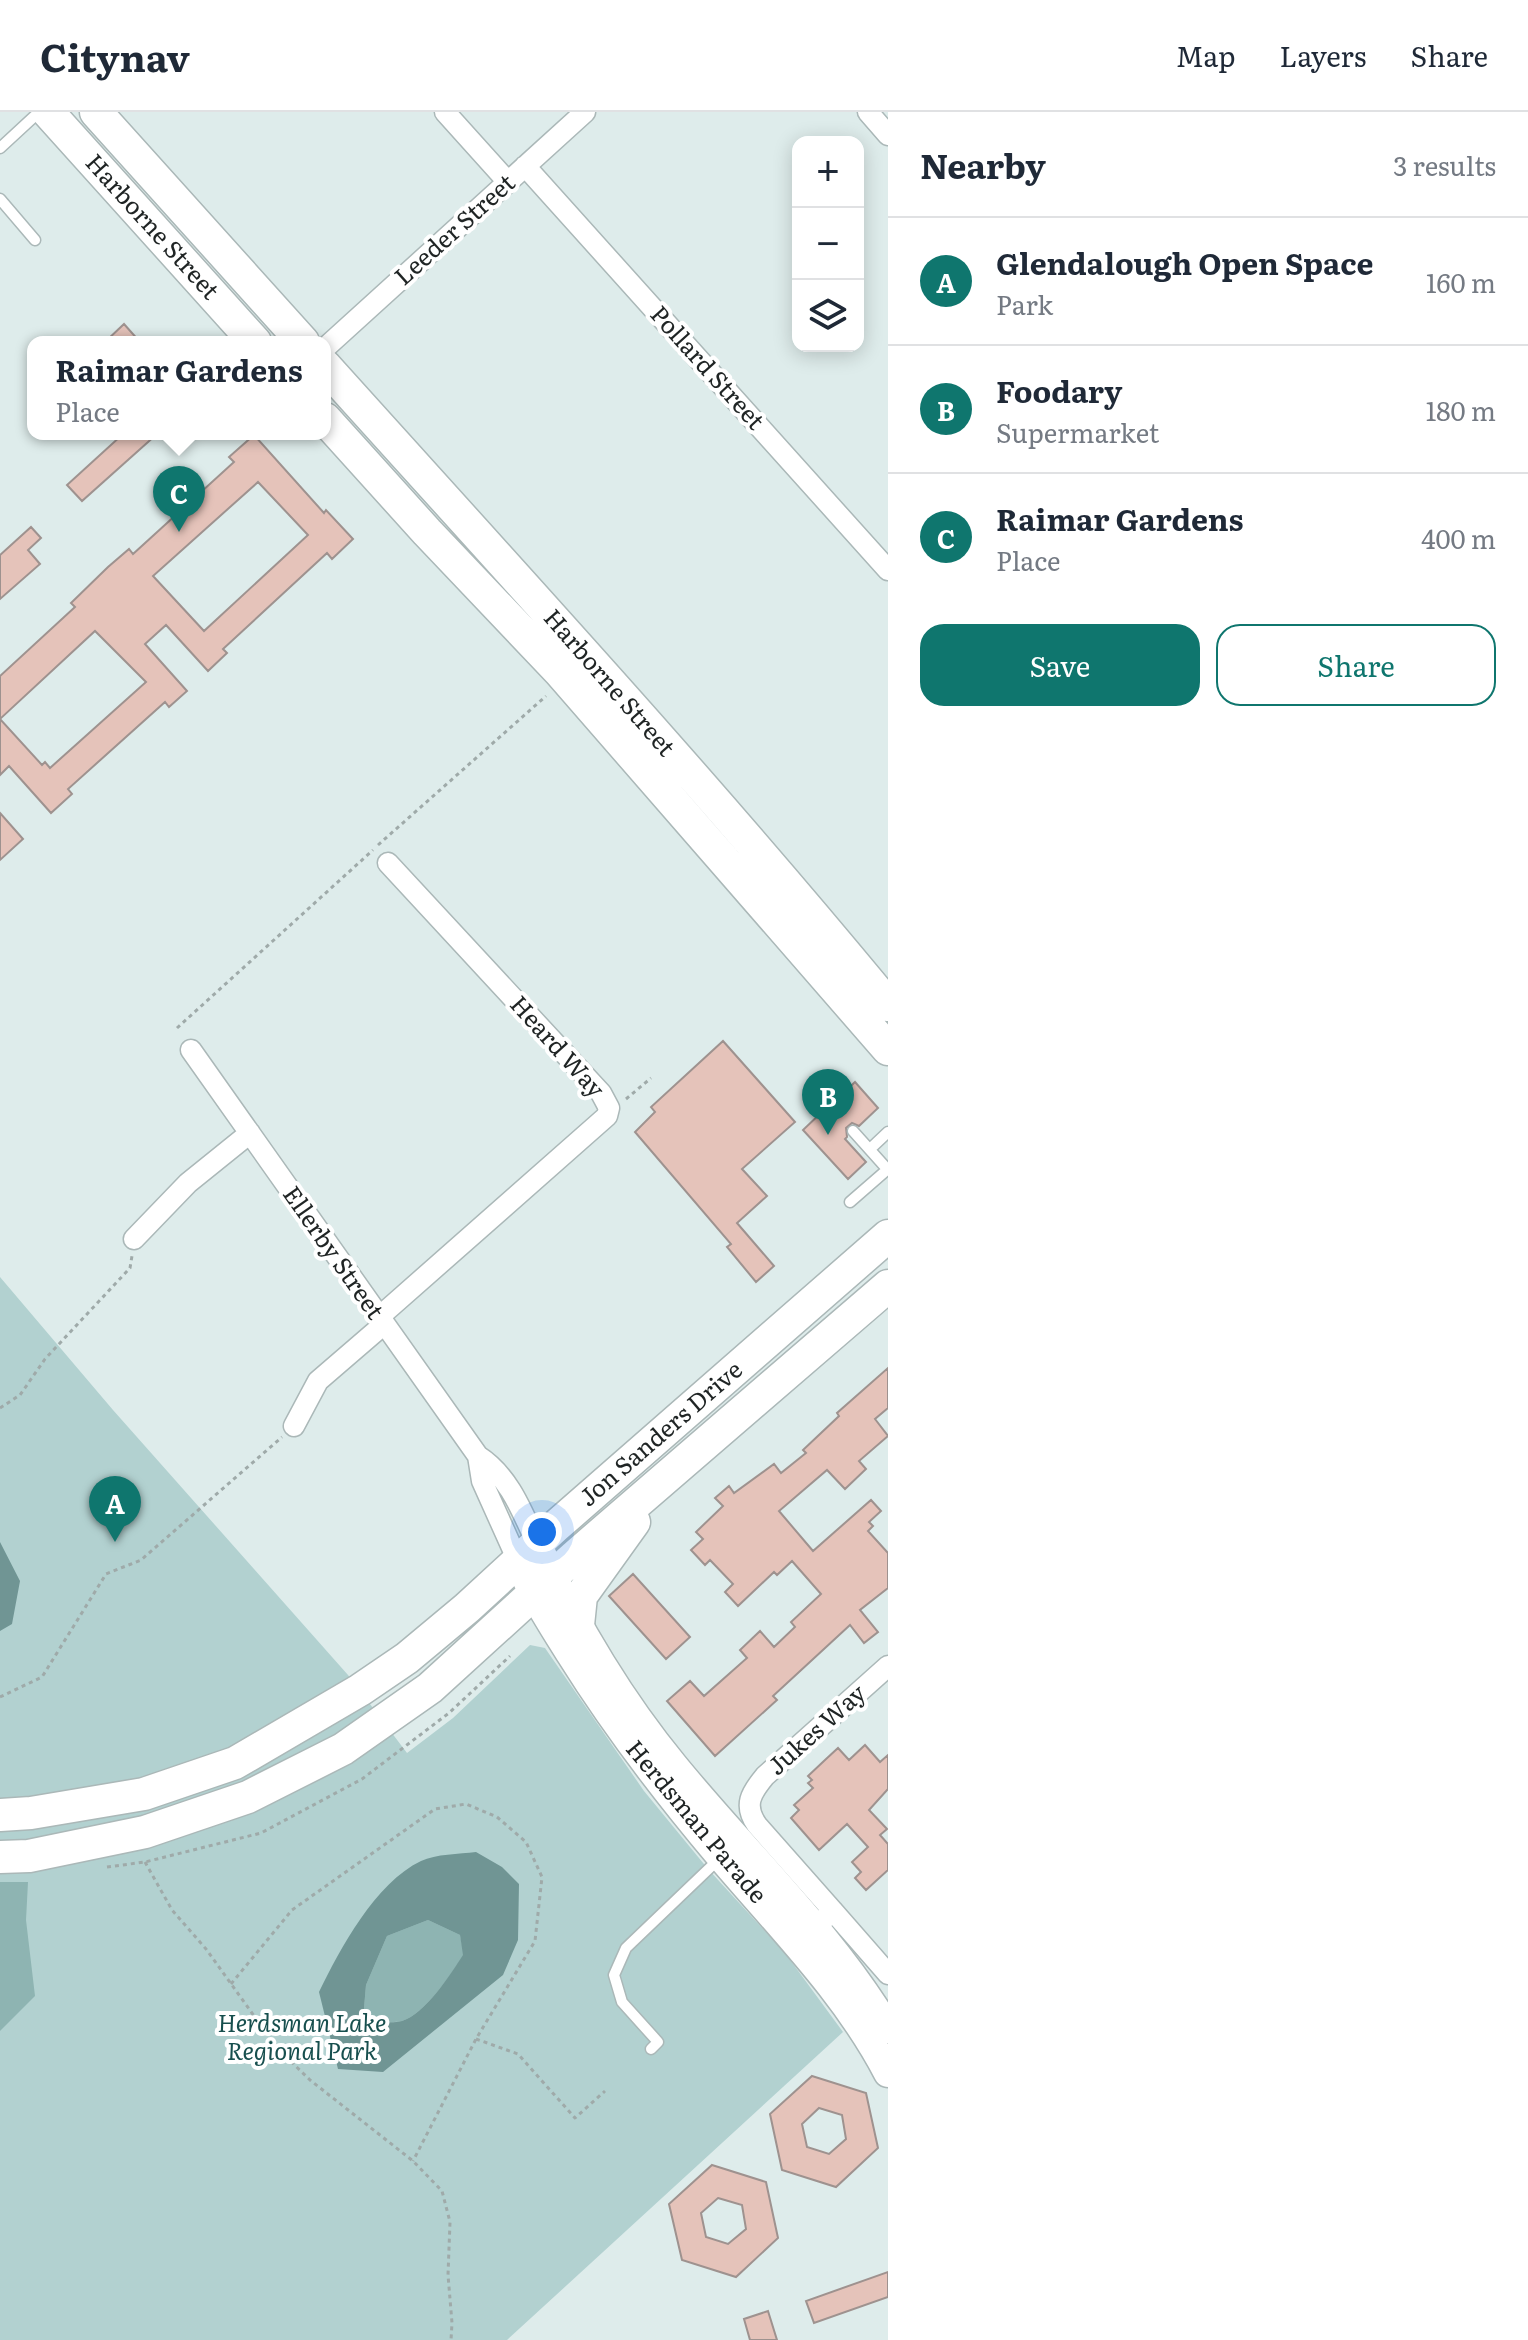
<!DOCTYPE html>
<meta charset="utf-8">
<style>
body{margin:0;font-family:Literata,serif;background:#f6f6f7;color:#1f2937}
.controls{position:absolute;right:24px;top:24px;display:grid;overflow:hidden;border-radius:16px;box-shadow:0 4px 20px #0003}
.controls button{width:72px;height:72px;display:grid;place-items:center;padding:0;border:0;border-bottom:2px solid #e0e1e3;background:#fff;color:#1f2937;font:40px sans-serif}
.you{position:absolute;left:542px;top:1420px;width:28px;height:28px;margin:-20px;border:6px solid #fff;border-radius:50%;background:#1a73e8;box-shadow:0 0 0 12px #1a73e833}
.badge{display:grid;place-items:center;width:52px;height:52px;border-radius:50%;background:#0f766e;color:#fff;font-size:26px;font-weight:700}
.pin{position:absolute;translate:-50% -66px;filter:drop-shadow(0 2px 4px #0008)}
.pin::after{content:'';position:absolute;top:42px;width:28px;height:24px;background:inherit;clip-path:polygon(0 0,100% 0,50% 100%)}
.popup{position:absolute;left:27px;top:224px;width:304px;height:104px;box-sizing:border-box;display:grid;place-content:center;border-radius:16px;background:#fff;filter:drop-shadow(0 2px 6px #0005);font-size:26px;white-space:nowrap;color:#747a83}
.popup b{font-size:30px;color:#1f2937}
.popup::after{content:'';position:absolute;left:50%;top:100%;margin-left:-16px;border:16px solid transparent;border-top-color:#fff}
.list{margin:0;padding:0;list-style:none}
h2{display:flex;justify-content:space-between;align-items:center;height:104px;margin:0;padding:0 32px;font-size:34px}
h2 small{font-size:26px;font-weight:400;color:#747a83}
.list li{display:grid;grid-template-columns:52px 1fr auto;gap:24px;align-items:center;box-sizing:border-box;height:128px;padding:0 32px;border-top:2px solid #e0e1e3}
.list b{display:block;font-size:30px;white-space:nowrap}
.list p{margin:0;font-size:26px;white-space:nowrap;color:#747a83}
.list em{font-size:26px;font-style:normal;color:#747a83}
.actions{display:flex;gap:16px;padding:24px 32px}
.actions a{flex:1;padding:18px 0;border:2px solid #0f766e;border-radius:24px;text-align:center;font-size:28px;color:#0f766e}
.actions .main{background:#0f766e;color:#fff}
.icon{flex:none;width:44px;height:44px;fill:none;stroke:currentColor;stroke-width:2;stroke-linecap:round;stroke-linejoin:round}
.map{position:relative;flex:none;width:888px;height:2228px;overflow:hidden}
header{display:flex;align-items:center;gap:48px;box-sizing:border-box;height:112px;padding:0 40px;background:#fff;border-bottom:2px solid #e0e1e3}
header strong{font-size:38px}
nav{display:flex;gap:44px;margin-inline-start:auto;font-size:28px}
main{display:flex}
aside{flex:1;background:#fff}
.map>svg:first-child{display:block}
.green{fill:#b2d1d0}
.forest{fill:#8eb4b2}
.water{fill:#709594;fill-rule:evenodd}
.building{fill:#e5c3ba;stroke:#9e928f;stroke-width:2;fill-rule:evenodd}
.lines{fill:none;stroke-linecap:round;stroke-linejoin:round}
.lane-casing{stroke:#abb8b8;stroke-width:13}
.street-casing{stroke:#abb8b8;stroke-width:23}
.secondary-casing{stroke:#abb8b8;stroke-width:31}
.primary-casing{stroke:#abb8b8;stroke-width:35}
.path{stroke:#9faaa9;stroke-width:3;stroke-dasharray:4 4;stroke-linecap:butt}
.lane{stroke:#fff;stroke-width:10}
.street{stroke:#fff;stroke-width:20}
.secondary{stroke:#fff;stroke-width:28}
.primary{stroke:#fff;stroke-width:32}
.labels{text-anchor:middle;stroke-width:8;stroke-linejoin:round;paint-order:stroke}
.street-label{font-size:24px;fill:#1f2424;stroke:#fff}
.park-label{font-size:24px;font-style:italic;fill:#174f4e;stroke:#fff}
</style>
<header>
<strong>Citynav</strong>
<nav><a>Map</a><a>Layers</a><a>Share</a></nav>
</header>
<main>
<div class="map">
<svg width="888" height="2228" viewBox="0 0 888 2228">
<rect width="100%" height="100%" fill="#deeceb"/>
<path class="green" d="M0 1165 113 1298 348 1563 407 1641 453 1606 530 1533 545 1536 644 1679 708 1757 785 1841 843 1920 507 2228H0Z"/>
<path class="forest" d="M0 1770H28L26 1808 35 1884 0 1919Z
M428 1808 460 1823 464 1843C450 1863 425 1902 402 1909 390 1912 374 1908 363 1908L366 1873 387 1824Z"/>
<path class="water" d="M0 1430 20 1469 12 1512 0 1519Z
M476 1740 502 1755 519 1772 518 1828 503 1863 383 1960 338 1957 319 1880C340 1837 375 1771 421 1749 436 1742 459 1742 476 1740ZM428 1808 460 1823 463 1843C450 1863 425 1902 402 1909 391 1912 375 1909 363 1908L366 1873 387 1824Z"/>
<path class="building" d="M124 212 140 230H105Z
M123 322H157L82 389 67 373Z
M254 323 324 401 326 398 353 427 332 447 327 441 223 537 227 541 208 559 166 513 145 532 187 579 169 595 165 590 68 677 72 682 51 701 9 654 0 663V607L42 653 45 650 50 656 146 570 95 519 0 607V564L75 495 71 491 108 455 129 437 133 442 234 350 229 345ZM258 370 308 423 204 519 153 464Z
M31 415 41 426 28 438 40 452 0 487V443Z
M0 701 23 727 0 748Z
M723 929 795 1010 742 1057 767 1084 737 1111 774 1154 756 1170 727 1135 731 1132 635 1020 655 1000 651 995Z
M855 970 878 996 859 1014 852 1011 846 1016 847 1025 845 1027 866 1050 848 1067 803 1018 824 998 831 1001 836 998V988Z
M888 1256V1296L875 1307 888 1324 859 1349 866 1357 845 1377 827 1358 779 1399 813 1439 871 1388 881 1399 869 1410 873 1414 868 1419 888 1441V1476L860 1498 878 1520 864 1531 850 1513 773 1584 777 1588 715 1644 667 1589 690 1569 704 1584 747 1546 740 1538 760 1519 774 1535 795 1515 791 1510 821 1482 792 1449 777 1463 774 1460 738 1494 725 1480 733 1472 710 1448 705 1453 691 1438 703 1427 696 1420 723 1394 715 1386 729 1374 734 1381 774 1352 781 1361 806 1341 803 1338 839 1304 837 1301Z
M633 1462 690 1525 666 1547 609 1484Z
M865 1633 880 1650 888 1643V1677L869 1698 887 1717 880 1723 888 1732V1758L866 1778 855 1766 861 1760 852 1750 868 1735 847 1712 819 1738 791 1706 799 1698 794 1693 813 1676 808 1671 812 1668 808 1664 825 1648 838 1636 849 1648Z
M812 1964 866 1981 878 2036 836 2075 782 2058 770 2002ZM819 1996 842 2003 846 2027 829 2042 807 2035 802 2012Z
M712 2053 766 2070 778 2126 736 2165 682 2148 669 2092ZM718 2086 742 2093 746 2117 728 2132 706 2125 701 2101Z
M888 2160V2185L814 2211 806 2189Z
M768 2199 777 2228H750L744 2207Z"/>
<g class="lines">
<g class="lane-casing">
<path id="lane" d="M0 36 39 0
M0 87 35 128
M821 983 830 993
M853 1019 887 1057
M870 1037 888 1020
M850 1090 888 1057
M651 1937 658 1930 622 1890 614 1863 626 1836 718 1748"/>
</g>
<g class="street-casing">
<path id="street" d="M445 0 508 70
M868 0 888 23
M525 54 888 458
M325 236 585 0
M191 938 478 1344C509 1364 522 1399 537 1432
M134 1127 188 1071 250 1021
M378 1206 607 1004 609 996 601 981 388 751
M294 1314 318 1269 383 1213
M478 1344 482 1369 518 1449
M833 1799 757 1713C743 1693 751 1681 765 1664L888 1554
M824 1807 833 1799 888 1862"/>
</g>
<g class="secondary-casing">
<path id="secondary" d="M537 1432C574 1511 618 1586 674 1654 745 1741 830 1820 888 1917
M525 1464C538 1492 555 1517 571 1543 616 1615 666 1680 720 1744 779 1814 846 1880 888 1961"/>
</g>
<g class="primary-casing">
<path id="primary" d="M48 0 255 230
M96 0 303 230
M325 254C515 465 708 674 888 893
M325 307 427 420 560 560 888 937
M578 1513 581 1484 634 1410
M0 1703 31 1701 144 1682 235 1651 360 1578 407 1546 467 1496 555 1415 888 1124
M0 1745 29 1744 145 1720 248 1685 343 1637 430 1576 575 1444 888 1174"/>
</g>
<path class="path" d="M378 733 546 584
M177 916 373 738
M626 987 651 966
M0 1296 20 1283 45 1247 130 1156 132 1144
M0 1585 42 1565 106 1462 141 1448 282 1325
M145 1750 172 1798 206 1837 277 1936 310 1968 413 2049 442 2079 450 2110 448 2163 452 2211 451 2228
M107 1755 145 1750 261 1721 362 1667 449 1601 510 1544
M231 1872 292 1798 435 1697 466 1692 497 1705 526 1730 542 1765 535 1829 476 1927 413 2049
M476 1927 518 1942 575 2006 605 1979"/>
<use href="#lane" class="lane"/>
<use href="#street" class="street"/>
<use href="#secondary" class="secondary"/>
<use href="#primary" class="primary"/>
</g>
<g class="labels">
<g class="street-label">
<text transform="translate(152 115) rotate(48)" y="8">Harborne Street</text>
<text transform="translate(455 118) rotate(-42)" y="8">Leeder Street</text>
<text transform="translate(707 256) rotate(48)" y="8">Pollard Street</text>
<text transform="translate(609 571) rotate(49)" y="8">Harborne Street</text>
<text transform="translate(557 935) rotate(48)" y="8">Heard Way</text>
<text transform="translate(333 1141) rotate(55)" y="8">Ellerby Street</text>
<text transform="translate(661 1322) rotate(-41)" y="8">Jon Sanders Drive</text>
<text transform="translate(817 1618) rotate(-42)" y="8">Jukes Way</text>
<text transform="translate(696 1710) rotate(50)" y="8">Herdsman Parade</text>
</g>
<g class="park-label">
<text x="302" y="1920">Herdsman Lake<tspan x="302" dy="28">Regional Park</tspan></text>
</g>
</g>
</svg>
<div class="controls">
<button>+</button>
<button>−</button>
<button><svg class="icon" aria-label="layers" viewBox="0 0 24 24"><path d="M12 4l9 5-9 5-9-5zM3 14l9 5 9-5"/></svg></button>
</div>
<div class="you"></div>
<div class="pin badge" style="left:115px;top:1430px">A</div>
<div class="pin badge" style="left:828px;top:1023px">B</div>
<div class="pin badge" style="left:179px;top:420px">C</div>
<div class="popup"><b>Raimar Gardens</b>Place</div>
</div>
<aside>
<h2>Nearby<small>3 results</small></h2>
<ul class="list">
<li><span class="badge">A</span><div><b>Glendalough Open Space</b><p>Park</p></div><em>160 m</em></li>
<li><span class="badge">B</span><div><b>Foodary</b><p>Supermarket</p></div><em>180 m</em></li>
<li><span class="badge">C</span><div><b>Raimar Gardens</b><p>Place</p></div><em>400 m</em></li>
</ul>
<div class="actions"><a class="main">Save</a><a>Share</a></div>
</aside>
</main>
